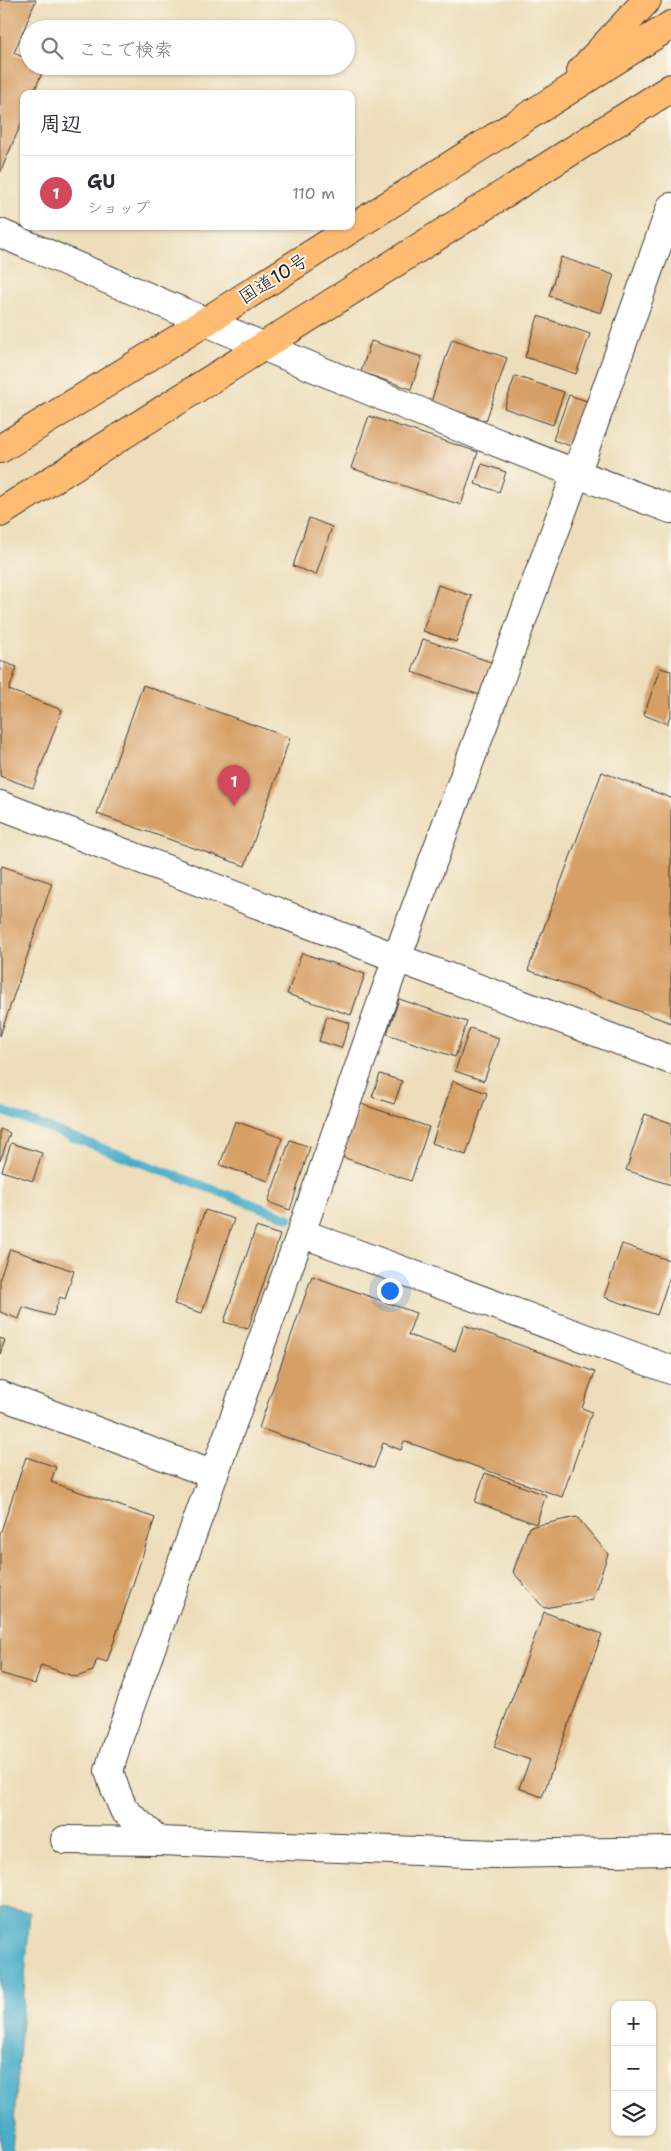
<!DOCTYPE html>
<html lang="ja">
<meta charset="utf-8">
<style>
body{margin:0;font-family:"Shantell Sans","Klee One",sans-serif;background:#f2f2f3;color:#2b2b33}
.controls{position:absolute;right:15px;bottom:15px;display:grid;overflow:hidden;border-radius:10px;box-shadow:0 1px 4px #0004}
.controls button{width:45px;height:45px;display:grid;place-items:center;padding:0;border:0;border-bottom:1px solid #e1e1e2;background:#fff;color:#2b2b33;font:25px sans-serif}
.you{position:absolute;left:389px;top:1290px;width:18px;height:18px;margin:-12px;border:4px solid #fff;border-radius:50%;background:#1a73e8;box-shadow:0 0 0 8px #1a73e833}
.badge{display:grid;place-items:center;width:32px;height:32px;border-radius:50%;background:#d1495b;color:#fff;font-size:16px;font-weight:700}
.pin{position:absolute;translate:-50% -41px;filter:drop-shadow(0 1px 2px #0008)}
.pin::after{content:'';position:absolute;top:26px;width:18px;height:15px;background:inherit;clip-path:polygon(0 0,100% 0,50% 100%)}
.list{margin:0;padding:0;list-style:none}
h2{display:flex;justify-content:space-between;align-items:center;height:65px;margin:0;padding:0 20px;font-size:21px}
h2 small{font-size:16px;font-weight:400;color:#7c7c81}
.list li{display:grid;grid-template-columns:32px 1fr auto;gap:15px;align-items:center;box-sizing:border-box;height:75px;padding:0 20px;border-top:1px solid #e1e1e2}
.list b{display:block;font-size:19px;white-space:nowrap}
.list p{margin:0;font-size:16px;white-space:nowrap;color:#7c7c81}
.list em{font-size:16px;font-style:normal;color:#7c7c81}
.icon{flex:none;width:28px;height:28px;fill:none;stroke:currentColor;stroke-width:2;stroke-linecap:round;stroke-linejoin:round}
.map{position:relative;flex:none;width:671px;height:2151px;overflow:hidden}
.search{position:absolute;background:#fff;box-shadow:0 1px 4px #0004;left:20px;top:20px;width:335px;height:55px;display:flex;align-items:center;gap:12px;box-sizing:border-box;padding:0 18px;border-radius:28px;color:#7c7c81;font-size:19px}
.panel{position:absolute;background:#fff;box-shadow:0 1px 4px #0004;left:20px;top:90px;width:335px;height:140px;border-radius:10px}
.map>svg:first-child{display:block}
.water{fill:#48adc8;stroke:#326472}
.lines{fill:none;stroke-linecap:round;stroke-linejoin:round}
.stream{stroke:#48adc8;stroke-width:9}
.building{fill:#d69f65}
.minor-casing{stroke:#3b3934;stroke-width:30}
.highway-casing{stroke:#3b3934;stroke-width:30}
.minor{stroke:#fff;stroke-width:28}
.highway{stroke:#ffbb71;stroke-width:28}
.labels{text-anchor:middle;stroke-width:4;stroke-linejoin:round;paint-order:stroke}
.street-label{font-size:19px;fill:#1c1c1c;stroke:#fbf7ec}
</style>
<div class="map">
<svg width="671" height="2151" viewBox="0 0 671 2151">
<rect width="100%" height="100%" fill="#fbf7ec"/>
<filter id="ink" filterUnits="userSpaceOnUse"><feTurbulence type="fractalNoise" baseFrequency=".02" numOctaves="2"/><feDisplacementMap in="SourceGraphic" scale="10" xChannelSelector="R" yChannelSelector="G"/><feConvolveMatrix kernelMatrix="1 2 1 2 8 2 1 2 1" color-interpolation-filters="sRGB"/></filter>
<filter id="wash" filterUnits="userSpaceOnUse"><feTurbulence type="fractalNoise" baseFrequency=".0096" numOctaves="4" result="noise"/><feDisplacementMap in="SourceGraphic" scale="20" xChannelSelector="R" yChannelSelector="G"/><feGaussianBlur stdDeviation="1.12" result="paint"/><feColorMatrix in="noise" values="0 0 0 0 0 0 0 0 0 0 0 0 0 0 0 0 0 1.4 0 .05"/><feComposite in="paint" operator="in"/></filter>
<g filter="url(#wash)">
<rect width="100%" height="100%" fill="#edddba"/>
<path class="water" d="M0 1908 30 1912 12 2151H0Z"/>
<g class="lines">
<path class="stream" d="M0 1110 289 1218"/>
</g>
<g id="blocks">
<path class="building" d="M0 0H36L14 53 29 60V66H45L33 94H24V117L0 173Z
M561 257 614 275 601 313 549 296Z
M538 316 590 334 576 374 525 357Z
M452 339 507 358 486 421 431 402Z
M371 341 422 357 411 389 361 372Z
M515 376 564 392 553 425 504 408Z
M569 395 590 402 574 447 553 440Z
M369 416 478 452 461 505 351 468Z
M482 464 506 472 499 492 475 484Z
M309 518 332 527 316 575 293 566Z
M438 585 472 596 456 642 423 631Z
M423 639 491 662 480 695 412 672Z
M0 661 17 667 9 690 62 710 33 788 0 776Z
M660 668 671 671V713L667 724 644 715Z
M143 685 290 738 245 866 97 814Z
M602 772 671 798V1023L528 970Z
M2 866 52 883 0 1036V871Z
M302 953 365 974 351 1015 287 994Z
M399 999 467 1022 455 1057 387 1034Z
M327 1016 350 1023 341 1048 319 1041Z
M470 1028 499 1038 484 1081 455 1071Z
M380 1074 402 1081 394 1104 372 1097Z
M453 1081 487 1093 466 1155 432 1143Z
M361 1104 429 1127 411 1181 342 1157Z
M645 1114 671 1123V1185L626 1170Z
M235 1121 282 1138 268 1181 220 1165Z
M0 1129 10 1133 0 1161Z
M290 1140 310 1147 290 1210 268 1202Z
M11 1143 42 1153 33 1181 2 1171Z
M205 1210 234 1219 202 1313 174 1304Z
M256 1227 280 1235 248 1329 224 1322Z
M622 1244 671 1261V1273L657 1315 604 1297Z
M10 1249 74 1271 65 1299 60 1297 53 1316 23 1307 19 1319 0 1312V1278Z
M312 1276 416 1313 408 1335 455 1351 464 1325 595 1372 582 1408 592 1412 562 1497 404 1441 401 1450 383 1443 374 1468 259 1428Z
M0 1338 5 1340 0 1354Z
M26 1457 56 1467 51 1482 155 1518 107 1662 97 1659 93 1671 76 1677 41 1665 35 1684 0 1673V1534Z
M485 1473 546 1495 536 1524 475 1502Z
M577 1517 608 1554 592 1600 544 1608 513 1572 529 1527Z
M544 1612 602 1634 542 1797 519 1788 530 1760 494 1747Z"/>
</g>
</g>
<g filter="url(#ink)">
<use href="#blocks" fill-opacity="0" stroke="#3b3934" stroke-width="1"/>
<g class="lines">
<g class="minor-casing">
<path id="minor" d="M0 233C222 329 444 426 671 509
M0 805 397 958 671 1060
M301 1233 671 1370
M0 1395 214 1475
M65 1840 159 1841 496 1854 671 1851
M159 1841 124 1810 115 1789 109 1771 118 1740 301 1233 397 958 576 474 671 207"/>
</g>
<g class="highway-casing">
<path id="highway" d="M581 71 647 0
M0 449 205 322 671 25
M0 513 671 88"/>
</g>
<use href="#minor" class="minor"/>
<use href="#highway" class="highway"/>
</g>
</g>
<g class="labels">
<g class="street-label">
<text transform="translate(273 278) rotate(-32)" y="7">国道10号</text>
</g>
</g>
</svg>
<div class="controls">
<button>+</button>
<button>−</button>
<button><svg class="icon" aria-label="layers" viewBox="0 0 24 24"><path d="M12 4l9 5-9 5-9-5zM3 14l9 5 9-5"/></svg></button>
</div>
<div class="you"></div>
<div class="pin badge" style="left:234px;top:806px">1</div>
<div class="search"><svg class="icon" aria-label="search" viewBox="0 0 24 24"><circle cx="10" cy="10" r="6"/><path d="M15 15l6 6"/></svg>ここで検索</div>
<section class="panel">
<h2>周辺<small></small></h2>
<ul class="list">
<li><span class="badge">1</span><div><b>GU</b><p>ショップ</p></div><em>110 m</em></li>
</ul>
</section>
</div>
